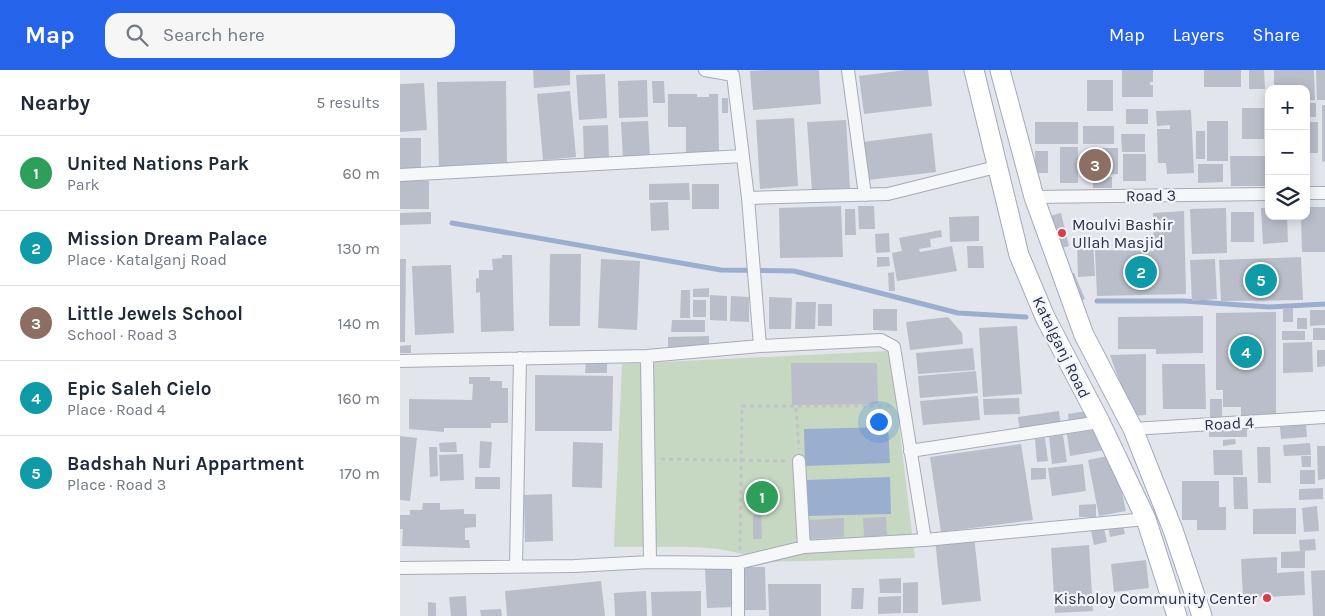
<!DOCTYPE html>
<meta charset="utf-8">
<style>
body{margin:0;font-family:Karla,sans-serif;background:#f6f6f7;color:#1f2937}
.controls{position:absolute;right:15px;top:15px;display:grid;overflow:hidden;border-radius:10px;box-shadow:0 2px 12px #0003}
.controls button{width:45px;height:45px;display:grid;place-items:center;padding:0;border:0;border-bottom:1px solid #e0e1e3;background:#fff;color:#1f2937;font:25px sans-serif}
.you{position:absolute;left:478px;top:351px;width:18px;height:18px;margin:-12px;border:4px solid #fff;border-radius:50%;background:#1a73e8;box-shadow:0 0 0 8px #1a73e833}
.badge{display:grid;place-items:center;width:32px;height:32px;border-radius:50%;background:#2563eb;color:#fff;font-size:16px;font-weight:700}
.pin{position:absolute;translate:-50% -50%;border:2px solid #fff;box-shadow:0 1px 5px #0006}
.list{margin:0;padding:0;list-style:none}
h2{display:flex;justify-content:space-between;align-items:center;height:65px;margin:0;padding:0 20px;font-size:21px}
h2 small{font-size:16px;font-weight:400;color:#747a83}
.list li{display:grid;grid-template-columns:32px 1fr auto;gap:15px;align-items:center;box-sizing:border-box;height:75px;padding:0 20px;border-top:1px solid #e0e1e3}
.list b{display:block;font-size:19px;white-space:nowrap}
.list p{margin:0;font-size:16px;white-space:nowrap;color:#747a83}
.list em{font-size:16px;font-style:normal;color:#747a83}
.icon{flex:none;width:28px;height:28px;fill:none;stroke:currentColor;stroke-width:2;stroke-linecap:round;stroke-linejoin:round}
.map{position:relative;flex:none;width:925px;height:546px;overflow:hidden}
header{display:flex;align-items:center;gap:30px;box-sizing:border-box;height:70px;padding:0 25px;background:#2563eb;color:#fff}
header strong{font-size:24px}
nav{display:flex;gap:28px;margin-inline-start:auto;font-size:18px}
.search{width:350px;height:45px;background:#f6f6f7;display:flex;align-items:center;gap:12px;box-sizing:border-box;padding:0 18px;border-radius:15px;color:#747a83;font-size:19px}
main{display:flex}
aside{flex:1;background:#fff}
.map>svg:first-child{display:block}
.green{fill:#c6d7c2}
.water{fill:#9aafcf}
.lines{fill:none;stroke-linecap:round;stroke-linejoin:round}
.stream{stroke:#9aafcf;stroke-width:5}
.building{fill:#b9beca}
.street-casing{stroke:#a6abb7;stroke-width:14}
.primary-casing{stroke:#a0a8b9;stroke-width:21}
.path{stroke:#c0c3ca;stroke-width:3;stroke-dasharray:4 4;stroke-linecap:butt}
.street{stroke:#f5f7f9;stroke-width:12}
.primary{stroke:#fff;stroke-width:19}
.poi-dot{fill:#db3d47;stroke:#f2f4f9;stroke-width:2}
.labels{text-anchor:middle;stroke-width:4.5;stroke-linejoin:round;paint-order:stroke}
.street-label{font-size:16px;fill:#283046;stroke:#f2f4f9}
.poi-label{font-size:16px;fill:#283046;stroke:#f2f4f9;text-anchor:start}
</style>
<header>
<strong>Map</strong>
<div class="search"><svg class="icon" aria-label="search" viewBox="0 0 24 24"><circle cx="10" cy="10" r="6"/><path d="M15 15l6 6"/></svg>Search here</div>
<nav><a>Map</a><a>Layers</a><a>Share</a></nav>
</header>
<main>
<aside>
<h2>Nearby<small>5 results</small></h2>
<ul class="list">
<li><span class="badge" style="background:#2e9e5b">1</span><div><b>United Nations Park</b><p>Park</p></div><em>60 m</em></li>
<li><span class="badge" style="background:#0f9aa8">2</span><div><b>Mission Dream Palace</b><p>Place · Katalganj Road</p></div><em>130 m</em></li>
<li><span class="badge" style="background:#8d6e63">3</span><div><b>Little Jewels School</b><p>School · Road 3</p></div><em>140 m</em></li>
<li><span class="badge" style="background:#0f9aa8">4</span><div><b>Epic Saleh Cielo</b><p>Place · Road 4</p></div><em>160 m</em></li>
<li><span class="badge" style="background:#0f9aa8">5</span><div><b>Badshah Nuri Appartment</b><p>Place · Road 3</p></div><em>170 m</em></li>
</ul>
</aside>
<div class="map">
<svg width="925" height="546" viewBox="0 0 925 546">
<rect width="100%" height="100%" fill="#e2e5ec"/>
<path class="green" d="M490 281 515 488 366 492C320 471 264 478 214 477L222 294Z"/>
<path class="water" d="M488 357 490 393 405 396 404 359Z
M490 407 491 444 407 446 406 410Z"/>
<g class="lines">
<path class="stream" d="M52 153 321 200 394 201 558 243 626 247
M697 231H784L869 237 925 234"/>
</g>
<path class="building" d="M133 0H170V15L134 18Z
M364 0H419L421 34 353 40 350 1Z
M506 0H528L532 36 464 44 459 6Z
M722 0H753V12H750V15H753V27H722Z
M804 0H841V17H804Z
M849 0H864L865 19H849Z
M874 0H914L915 30H906V19H874Z
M916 0H925V30H917Z
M205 4 207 48 179 50 176 5Z
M247 10 248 47 219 48 218 11Z
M687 10H713V41H687Z
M106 11 107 98 39 99 37 12Z
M252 11H264L265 33H253Z
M24 13 27 60 0 62V14Z
M170 21 176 87 143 90 137 24Z
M268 24H297V27H309V24H318L319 83H286V57H268Z
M322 28H328V43H322Z
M906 33H916V47H906Z
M922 35H925V91L922 92Z
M842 38H864V69H842Z
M726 39H748V54H726Z
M791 40 794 103 767 104 766 93H758L757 59H770V55L757 56 756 41Z
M394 48 398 116 360 119 356 50Z
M446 50 450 118 412 121 407 52Z
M248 51 250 88 223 89 221 52Z
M807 51H828V91H807Z
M635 52H678V74H635Z
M906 52H918V83H906Z
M208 55 209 89 184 90 183 56Z
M683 56H714V74H683Z
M796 61H805V89H796Z
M532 63 536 102 468 110 463 72Z
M721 64H745V82H722Z
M0 68H21V98H0Z
M660 77H678V113H660Z
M688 78H718V104L688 105Z
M635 81H648V103H635Z
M723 84H746V111H723Z
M830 86H869V116H831Z
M798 94H823V112L798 113Z
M693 107H712V118H693Z
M0 111H29V139H0Z
M289 113 290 130H249V114Z
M292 114H319V139H292Z
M268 132 269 160 251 161 250 133Z
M441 136 443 187 380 188 379 138Z
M458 136H474L475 159H459Z
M906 137H925V182H902L901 146H906Z
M826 138 827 183 792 184 790 139Z
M861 138H869V146H887L888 172 863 174Z
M445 139H455L456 165H445Z
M784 141 786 224 697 226 695 180 754 181 753 143Z
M31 142V154L0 155V143Z
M831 142H854V172H831Z
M661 143 669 176 654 180 646 147Z
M579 146V171L550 172 549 147Z
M541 160 542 167 530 169 531 177 519 179 520 182 552 176 557 201 497 211 492 183 502 181 499 168Z
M489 163 490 182 476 183 475 164Z
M693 173 695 206 678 207 677 174Z
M567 176H583L584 198H568Z
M150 184H181L180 256H149Z
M102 185H112L114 261 81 262 80 222 76 223V209L79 208V200H93L92 189 102 188Z
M477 187H489L490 196 477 197Z
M901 187 903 230 821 231 819 190Z
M0 189H6L5 272H0Z
M201 189 240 191 237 260 198 258Z
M815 189 817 229 792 231 790 190Z
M51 195 54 263 15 265 12 196Z
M494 202 495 221H489L488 203Z
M674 203 685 229 676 233 665 206Z
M309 218V227H293V219Z
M281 220H290V248H280Z
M310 225 327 226V251L310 250Z
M331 226 349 227V252L330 251Z
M369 227 392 228 391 259H369Z
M293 230H306V247H293Z
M396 232H416L415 259H395Z
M418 234H432V256H418Z
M883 238H893V252H883Z
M473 239H497V261L473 260Z
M910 240H925V255L910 256Z
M876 242V345H841V337H823V320H816V243Z
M803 246V283L756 284V279H718V247Z
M548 247 562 263 563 274 510 280 506 252Z
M897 248H907V259H897Z
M272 250H305V262H271Z
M617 256 622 324 583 327 579 258Z
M913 258H925V270H913Z
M882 261H905V270H882Z
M309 266V276L268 277V267Z
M912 272 913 302 883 303V273Z
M11 275V283H0V276Z
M573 278 575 300 518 304 516 283Z
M917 280H925V296L917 297Z
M746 284V345L732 346 710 285Z
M186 292H207V303H185Z
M391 293H477L478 334 392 335Z
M762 294H805L806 339H763Z
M576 301 578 323 520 328 518 306Z
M135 305 213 306 212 361H135Z
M69 307H90V311H102V318H108V353H91V358H44V362L9 359V329L72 330 73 314H69Z
M578 326 580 350 523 355 520 331Z
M619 328 620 344 584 345 583 329Z
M810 329H822V347H810Z
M659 341 661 356 620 362 618 347Z
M686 341 687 351 669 354 668 344Z
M906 354 907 367 881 369 880 357Z
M809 355H847V367H809Z
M701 359 705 380 670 386 667 364Z
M663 365 667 392 652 394 649 367Z
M0 366 17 368 10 431 0 430Z
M645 368 648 391 637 392 635 369Z
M835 369 836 374 823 376V370Z
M80 371 92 372 90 398H79Z
M56 372 57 382H40L39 373Z
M173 372 203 373 202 418 172 417Z
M910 373 911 385 884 386 883 375Z
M621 374 633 450 541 462 530 387Z
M917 376H925V409L918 410Z
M29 377H37L38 406 30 407Z
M857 377H870L871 413H858Z
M813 380H842L843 405H814Z
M63 384 64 410 40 411 39 385Z
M714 385 726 441 699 446 688 390Z
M901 386H911V397H902Z
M683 394 686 421 652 426 648 398Z
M631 398H646V409L631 410Z
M900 400H915V414H900Z
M75 407H100V419H75Z
M833 407H847L848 439H834Z
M782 411H819V437H826V460H797V450H782Z
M923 418V429L899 430V419Z
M152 424 153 471 125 472 124 425Z
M23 433H40V440L64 439V444H76V457L65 458V470H69L70 478 2 476 3 459H0V445H10V440H22Z
M696 434V447H679V435Z
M917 436 919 461 904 462 902 438Z
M896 438V464H853V439Z
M353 445H361L362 469H353Z
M486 447 487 465 464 467 463 448Z
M444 448V467L410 469 409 450Z
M722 451 725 464 710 467 708 453Z
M703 453 707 472 694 475 690 456Z
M574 466 581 531 542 535 535 470Z
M915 469 916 480 900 481 899 470Z
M689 475 693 541 655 543 651 478Z
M905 481V498H881V482Z
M877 487V503L904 501 905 525 843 528 841 489Z
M746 490 749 518 714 522 711 494Z
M342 497H365L366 540H342Z
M334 498 336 537 307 538 305 499Z
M925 500V546H913L911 501Z
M501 508V523H480L479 509Z
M201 511 205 546H107L105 521Z
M518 512V543H503V513Z
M368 514H421V546H369Z
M452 518H464L463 539H451Z
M246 521 247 546H215L214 523Z
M301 521V546H252L251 522Z
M66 526 67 546H51L49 527Z
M501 526V543L478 544V527Z
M28 532 36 533V546H28Z
M101 539 102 546H81L80 540Z"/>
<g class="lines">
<g class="street-casing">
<path id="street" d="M305 0 333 5 348 128 360 276
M448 0 465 125
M0 105 343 86
M906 123H925
M634 127 869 124
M348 128 488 124 596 97
M247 286 250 492
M0 291 247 286 360 276 481 270 494 277 525 470
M733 359 925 347
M510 381 700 352
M399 391 404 477
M116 496 120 288
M0 498 174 496 250 492 338 493 404 477 525 470 746 449
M338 546V493"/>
</g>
<g class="primary-casing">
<path id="primary" d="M574 0 619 185 645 247 700 352 746 449 777 546
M600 0 634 127 684 265 733 359 773 460 802 546"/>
</g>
<path class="path" d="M396 338 399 379
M261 389 388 391
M340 480 342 336H492"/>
<use href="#street" class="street"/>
<use href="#primary" class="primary"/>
</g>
<g class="poi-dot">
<circle cx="662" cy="163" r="5"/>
<circle cx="867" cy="528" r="5"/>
</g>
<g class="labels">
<g class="street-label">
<text transform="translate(751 125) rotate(-1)" y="6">Road 3</text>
<text transform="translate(662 277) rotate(64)" y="6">Katalganj Road</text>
<text transform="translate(829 353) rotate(-3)" y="6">Road 4</text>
</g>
<g class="poi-label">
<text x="672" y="160">Moulvi Bashir<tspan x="672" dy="18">Ullah Masjid</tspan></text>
<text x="857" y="534" text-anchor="end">Kisholoy Community Center</text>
</g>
</g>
</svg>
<div class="controls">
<button>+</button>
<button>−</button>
<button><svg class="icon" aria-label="layers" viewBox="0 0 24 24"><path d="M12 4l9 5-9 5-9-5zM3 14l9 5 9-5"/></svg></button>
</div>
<div class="you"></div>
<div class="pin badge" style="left:362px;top:427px;background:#2e9e5b">1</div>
<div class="pin badge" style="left:741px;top:202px;background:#0f9aa8">2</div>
<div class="pin badge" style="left:695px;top:95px;background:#8d6e63">3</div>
<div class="pin badge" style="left:846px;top:282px;background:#0f9aa8">4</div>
<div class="pin badge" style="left:861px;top:210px;background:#0f9aa8">5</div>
</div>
</main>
